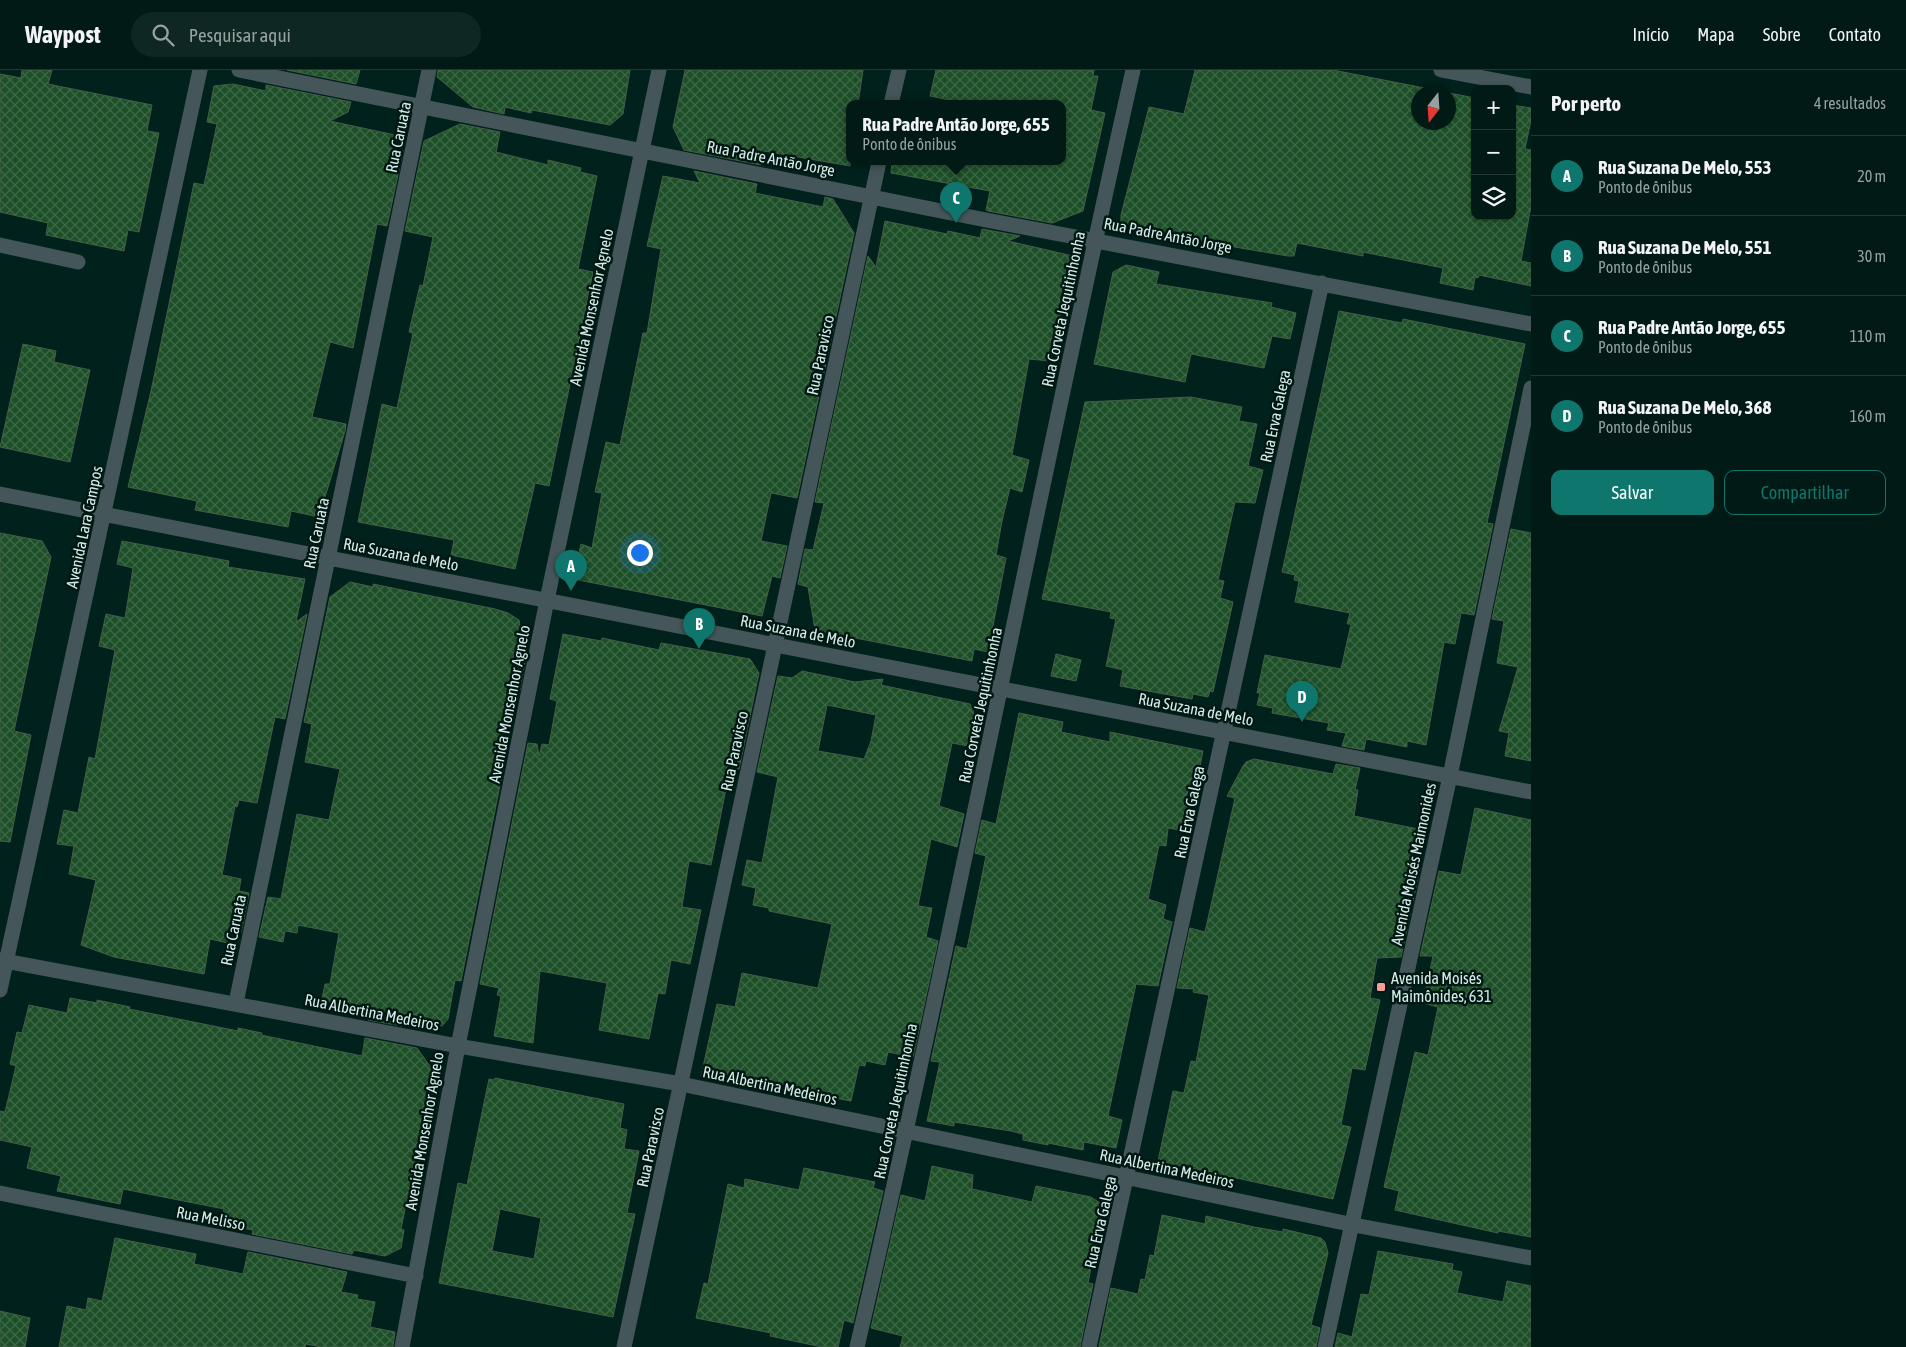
<!DOCTYPE html>
<html lang="pt">
<meta charset="utf-8">
<style>
body{margin:0;font-family:"Asap Condensed",sans-serif;background:#0f2722;color:#f1f3f6}
.controls{position:absolute;right:15px;top:15px;display:grid;overflow:hidden;border-radius:10px;box-shadow:0 1px 4px #0004}
.controls button{width:45px;height:45px;display:grid;place-items:center;padding:0;border:0;border-bottom:1px solid #233834;background:#011a15;color:#f1f3f6;font:25px sans-serif}
.compass{position:absolute;left:1411px;top:15px;width:45px;height:45px;border-radius:50%;background:#011a15;box-shadow:0 1px 4px #0004;rotate:197deg}
.you{position:absolute;left:639px;top:482px;width:18px;height:18px;margin:-12px;border:4px solid #fff;border-radius:50%;background:#1a73e8;box-shadow:0 0 0 8px #1a73e833}
.badge{display:grid;place-items:center;width:32px;height:32px;border-radius:50%;background:#0f766e;color:#fff;font-size:16px;font-weight:700}
.pin{position:absolute;translate:-50% -41px;filter:drop-shadow(0 1px 2px #0008)}
.pin::after{content:'';position:absolute;top:26px;width:18px;height:15px;background:inherit;clip-path:polygon(0 0,100% 0,50% 100%)}
.popup{position:absolute;left:846px;top:30px;width:220px;height:65px;box-sizing:border-box;display:grid;place-content:center;border-radius:10px;background:#011a15;filter:drop-shadow(0 1px 4px #0005);font-size:16px;white-space:nowrap;color:#96a1a0}
.popup b{font-size:19px;color:#f1f3f6}
.popup::after{content:'';position:absolute;left:50%;top:100%;margin-left:-10px;border:10px solid transparent;border-top-color:#011a15}
.list{margin:0;padding:0;list-style:none}
h2{display:flex;justify-content:space-between;align-items:center;height:65px;margin:0;padding:0 20px;font-size:21px}
h2 small{font-size:16px;font-weight:400;color:#96a1a0}
.list li{display:grid;grid-template-columns:32px 1fr auto;gap:15px;align-items:center;box-sizing:border-box;height:80px;padding:0 20px;border-top:1px solid #233834}
.list b{display:block;font-size:19px;white-space:nowrap}
.list p{margin:0;font-size:16px;white-space:nowrap;color:#96a1a0}
.list em{font-size:16px;font-style:normal;color:#96a1a0}
.actions{display:flex;gap:10px;padding:15px 20px}
.actions a{flex:1;padding:11px 0;border:1px solid #0f766e;border-radius:10px;text-align:center;font-size:18px;color:#0f766e}
.actions .main{background:#0f766e;color:#fff}
.icon{flex:none;width:28px;height:28px;fill:none;stroke:currentColor;stroke-width:2;stroke-linecap:round;stroke-linejoin:round}
.map{position:relative;flex:none;width:1531px;height:1277px;overflow:hidden}
header{display:flex;align-items:center;gap:30px;box-sizing:border-box;height:70px;padding:0 25px;background:#011a15;border-bottom:1px solid #233834}
header strong{font-size:24px}
nav{display:flex;gap:28px;margin-inline-start:auto;font-size:18px}
.search{width:350px;height:45px;background:#0f2722;display:flex;align-items:center;gap:12px;box-sizing:border-box;padding:0 18px;border-radius:28px;color:#96a1a0;font-size:19px}
main{display:flex}
aside{flex:1;background:#011a15}
.map>svg:first-child{display:block}
.building{fill:url(#building-cross-hatch);stroke:#445e47;fill-rule:evenodd}
.lines{fill:none;stroke-linecap:round;stroke-linejoin:round}
.minor{stroke:#445659;stroke-width:15}
.poi-dot{fill:#f59c95;stroke:#001813;stroke-width:2}
.labels{text-anchor:middle;stroke-width:5;stroke-linejoin:round;paint-order:stroke}
.street-label{font-size:16px;fill:#d5ebe6;stroke:#001813}
.poi-label{font-size:16px;fill:#d5ebe6;stroke:#001813;text-anchor:start}
</style>
<header>
<strong>Waypost</strong>
<div class="search"><svg class="icon" aria-label="search" viewBox="0 0 24 24"><circle cx="10" cy="10" r="6"/><path d="M15 15l6 6"/></svg>Pesquisar aqui</div>
<nav><a>Início</a><a>Mapa</a><a>Sobre</a><a>Contato</a></nav>
</header>
<main>
<div class="map">
<svg width="1531" height="1277" viewBox="0 0 1531 1277">
<defs>
<pattern id="building-cross-hatch" width="8" height="8" patternUnits="userSpaceOnUse" patternTransform="scale(1.25)"><rect width="8" height="8" fill="#1d5028"/><path d="M0 0l8 8M0 8l8-8" fill="none" stroke="#3d6947"/></pattern>
</defs>
<rect width="100%" height="100%" fill="#01221c"/>
<path class="building" d="M22 0H52L48 14 152 35 147 61 159 63 139 162 128 160 124 181 46 165 48 153 0 142V4L21 8Z
M287 0H360L356 14Z
M438 0H630L623 44 610 55 532 40 531 43 505 37 504 44 473 37 437 7Z
M685 0H863L858 34H850V96L764 81 761 95 684 80 673 57Z
M936 0H1094L1093 6H1098L1091 40 1105 43 1083 141 1052 153 988 141 986 140 990 121 891 103 892 92H1062V34H969L930 26Z
M1195 0H1333L1475 28V146H1512V35L1531 38V50L1525 79 1531 80V136L1521 191 1531 193V216L1479 205 1478 208 1475 207 1473 220 1440 213 1443 198 1363 182V186L1297 173 1294 186H1288L1128 159 1121 155V145L1149 37 1184 44ZM1418 22H1448V52H1418Z
M233 14 266 21V15L351 32 348 42 330 51 395 65 391 86 403 81 387 156 377 154 353 278 330 272 312 347 346 354 345 361 319 447 291 441 288 457 195 440 197 431 128 417 151 321 194 113 204 115 217 54 207 52 214 16Z
M460 54 500 62 496 82 548 95V90L581 98 580 102 597 106 578 199 593 202 549 416 535 413 515 499 451 485 454 470 358 452 382 334 397 338 413 263 409 262 420 215 423 216 433 167 405 161 424 71Z
M694 101 757 114 755 123 823 137 825 127 833 129 854 163 797 428 771 423 761 471 787 476 780 508 772 506 762 546 573 509 581 474 592 478 602 423 595 422 606 372 620 375 643 263H647L661 179 647 176 663 106 700 113Z
M885 151 947 164 948 161 980 168 982 159 1020 166 1008 171 1073 186 1050 291 1029 289 1012 385 1029 390 1022 422 1010 418 1002 451 996 485 1006 488 988 582 974 579 972 591 815 560 808 517 798 514 805 479 813 480 824 433 815 432 868 186 876 197Z
M1126 195 1159 202 1156 214 1272 233 1271 237 1296 243 1290 269 1272 266 1264 298 1191 284 1185 312 1094 294 1113 202Z
M1339 241 1402 253 1403 249 1525 274 1487 453 1493 454 1474 545 1461 543 1455 574 1444 572 1426 675 1407 671V677L1366 669 1364 680 1342 676 1346 663 1327 660 1329 653 1272 643 1273 638 1257 635 1260 623H1257L1265 585 1341 599 1351 554H1347L1350 543 1295 532 1299 511 1294 510 1295 505 1282 502Z
M23 274 56 281 54 292 90 300 70 392 0 377Z
M1191 327 1242 337 1239 351 1257 354 1248 396 1263 400 1255 433 1235 432 1218 510 1224 511 1220 528 1233 532 1213 622 1210 621 1208 627 1193 624 1192 629 1120 616 1123 600 1106 596 1116 549 1110 548 1111 542 1042 529 1085 332Z
M1511 459 1531 463V691L1505 686 1509 663 1499 661 1518 597 1497 593 1504 551 1492 549Z
M0 463 42 471 51 487 14 661 31 665 10 772 0 771Z
M122 471 229 491 228 497 305 509 296 552 307 544 285 649 275 647 257 733 239 730 237 737 235 736 222 805 241 809 239 821 249 823 241 863 230 861 228 873 210 869 204 904 114 887 81 875 96 810 69 804 74 776 57 774 64 740 78 743 89 687 95 689 115 580 99 576 106 544 125 548 133 498 117 494Z
M350 512 373 517V514L495 539 508 543 519 550 525 591 520 620 512 617 501 669 509 670 461 911 455 910 448 949 442 956 396 948 402 956 368 950 369 943 321 934 325 914H330L339 863 298 855 297 863 285 861 283 872 259 867 268 827 281 829 297 744 329 750 340 699 305 692 312 654 304 652 330 527Z
M563 564 601 571 602 568 659 580 661 573 750 589 759 603 739 699 730 698 711 795 689 791 682 837 701 840 690 894 671 890 665 924 658 923 649 969 599 960 607 913 540 901 533 973 494 966 501 926 497 925 499 918 480 914 528 673 537 674 539 686 542 674 549 675 557 631 550 629Z
M1056 584 1081 590 1076 611 1051 606Z
M802 601 855 612 883 609 881 615 970 634 975 646 968 676 952 673 939 736 964 744 957 777 931 769 918 836 932 838 926 867 938 871 913 987 888 982 885 995 866 991 865 996 859 995 851 1031 796 1021V1024L701 1006 717 934 735 937 742 903 818 918 832 854 769 841V838L753 835 756 818 742 815 747 790 762 793 778 707 757 702 778 606 792 608ZM827 635 876 645 871 671 864 689 818 681Z
M1019 643 1063 652 1061 662 1110 672V662L1203 681 1196 716 1193 715 1186 752 1182 751 1180 760 1168 758 1166 776 1159 775 1148 829 1166 835 1163 849 1172 852 1158 916 1136 914 1108 1046 1122 1050 1116 1078 1084 1072 1083 1080 1048 1073V1075L1023 1070V1064L1011 1061 954 1052V1056L927 1051 940 992 931 991 956 876 967 879 986 786 975 783 982 750 996 754Z
M1254 689 1333 704 1336 694 1360 698 1355 720H1358L1354 746 1418 759 1411 796 1420 798 1401 887 1377 888 1370 928 1380 930 1365 1000 1352 998 1341 1055 1351 1057 1333 1129 1158 1091 1173 1021 1184 1023 1191 991 1196 992 1209 925 1193 922 1194 919 1177 918 1190 858 1205 862 1235 728 1227 726 1243 696 1246 692Z
M1475 738 1531 750V1167L1498 1161V1163L1395 1140 1399 1121 1384 1117 1415 982 1428 985 1438 937 1423 933 1433 886H1420L1439 801 1461 805Z
M70 928 97 933V930L130 937 129 939 238 961V958L262 963 261 965 362 986 365 968 417 978 437 1006 416 1110H411L401 1159 404 1160 401 1178 385 1186 354 1180 352 1184 252 1164 253 1160 220 1154 224 1139 123 1119 120 1134 57 1121 61 1106 27 1098 32 1077 0 1070V1041L5 1042 16 996 10 994 17 962 22 963 29 935 67 943Z
M495 1008 624 1034 620 1058 627 1060 624 1079 639 1081 627 1143 635 1144 613 1247 439 1213 458 1113 467 1115 489 1009 494 1010ZM500 1139 541 1148 534 1189 492 1181Z
M932 1096 973 1105 972 1119 1032 1132 1036 1116 1091 1127 1103 1135 1088 1213 1093 1214 1080 1277H900L903 1266 871 1258 901 1125 925 1131Z
M804 1098 875 1112 873 1118 883 1121 853 1253 844 1250 838 1277H822L770 1266 771 1263 696 1248 704 1213 708 1214 728 1114 744 1118 745 1109 799 1120Z
M1162 1145 1205 1154 1206 1146 1254 1157 1283 1162V1159L1321 1168 1325 1172 1328 1183 1311 1255 1320 1258 1316 1277H1099L1111 1218 1138 1224 1141 1209 1145 1210 1150 1185 1154 1186Z
M115 1168 196 1184 194 1194 243 1204 248 1182 347 1202 341 1222 358 1225 357 1229 375 1232 370 1257 395 1262 393 1277H321L306 1274 305 1277H59L67 1236 86 1240 88 1228 102 1231Z
M1378 1181 1453 1194 1452 1200 1462 1202 1457 1223 1503 1232 1507 1211 1531 1216V1277H1335L1338 1263 1352 1267 1361 1224 1369 1225Z
M0 1241 30 1248 25 1277H0Z"/>
<g class="lines">
<path class="minor" d="M239 0 986 150 1531 254
M1441 0 1531 17
M891 34 899 0
M0 175 78 192
M0 424 1531 722
M0 890 458 976 681 1014 1354 1155 1531 1188
M0 920 200 0
M236 933 429 0
M0 1123 416 1206
M402 1277 458 976 547 530 659 0
M624 1277 879 92
M857 1277C956 853 1037 425 1133 0
M1089 1277 1322 213
M1325 1277 1450 706 1531 318"/>
</g>
<rect class="poi-dot" x="1376" y="912" width="10" height="10" rx="2.5"/>
<g class="labels">
<g class="street-label">
<text transform="translate(398 67) rotate(-78)" y="6">Rua Caruata</text>
<text transform="translate(771 88) rotate(11)" y="6">Rua Padre Antão Jorge</text>
<text transform="translate(1168 165) rotate(11)" y="6">Rua Padre Antão Jorge</text>
<text transform="translate(591 237) rotate(-78)" y="6">Avenida Monsenhor Agnelo</text>
<text transform="translate(1063 239) rotate(-78)" y="6">Rua Corveta Jequitinhonha</text>
<text transform="translate(820 285) rotate(-78)" y="6">Rua Paravisco</text>
<text transform="translate(1275 346) rotate(-78)" y="6">Rua Erva Galega</text>
<text transform="translate(84 457) rotate(-78)" y="6">Avenida Lara Campos</text>
<text transform="translate(316 463) rotate(-78)" y="6">Rua Caruata</text>
<text transform="translate(401 484) rotate(11)" y="6">Rua Suzana de Melo</text>
<text transform="translate(798 561) rotate(11)" y="6">Rua Suzana de Melo</text>
<text transform="translate(509 634) rotate(-79)" y="6">Avenida Monsenhor Agnelo</text>
<text transform="translate(980 635) rotate(-78)" y="6">Rua Corveta Jequitinhonha</text>
<text transform="translate(1196 639) rotate(11)" y="6">Rua Suzana de Melo</text>
<text transform="translate(734 681) rotate(-78)" y="6">Rua Paravisco</text>
<text transform="translate(1189 742) rotate(-78)" y="6">Rua Erva Galega</text>
<text transform="translate(1413 794) rotate(-78)" y="6">Avenida Moisés Maimonides</text>
<text transform="translate(233 860) rotate(-78)" y="6">Rua Caruata</text>
<text transform="translate(372 942) rotate(11)" y="6">Rua Albertina Medeiros</text>
<text transform="translate(770 1015) rotate(12)" y="6">Rua Albertina Medeiros</text>
<text transform="translate(895 1031) rotate(-78)" y="6">Rua Corveta Jequitinhonha</text>
<text transform="translate(424 1061) rotate(-80)" y="6">Avenida Monsenhor Agnelo</text>
<text transform="translate(650 1077) rotate(-78)" y="6">Rua Paravisco</text>
<text transform="translate(1167 1098) rotate(12)" y="6">Rua Albertina Medeiros</text>
<text transform="translate(211 1148) rotate(11)" y="6">Rua Melisso</text>
<text transform="translate(1100 1152) rotate(-77)" y="6">Rua Erva Galega</text>
</g>
<g class="poi-label">
<text x="1391" y="914">Avenida Moisés<tspan x="1391" dy="18">Maimônides, 631</tspan></text>
</g>
</g>
</svg>
<div class="controls">
<button>+</button>
<button>−</button>
<button><svg class="icon" aria-label="layers" viewBox="0 0 24 24"><path d="M12 4l9 5-9 5-9-5zM3 14l9 5 9-5"/></svg></button>
</div>
<svg class="compass" viewBox="-18 -18 36 36"><path d="M0-13l5 13h-10z" fill="#e53935"/><path d="M0 13l5-13h-10z" fill="#96a1a0"/></svg>
<div class="you"></div>
<div class="pin badge" style="left:571px;top:521px">A</div>
<div class="pin badge" style="left:699px;top:579px">B</div>
<div class="pin badge" style="left:956px;top:153px">C</div>
<div class="popup"><b>Rua Padre Antão Jorge, 655</b>Ponto de ônibus</div>
<div class="pin badge" style="left:1302px;top:652px">D</div>
</div>
<aside>
<h2>Por perto<small>4 resultados</small></h2>
<ul class="list">
<li><span class="badge">A</span><div><b>Rua Suzana De Melo, 553</b><p>Ponto de ônibus</p></div><em>20 m</em></li>
<li><span class="badge">B</span><div><b>Rua Suzana De Melo, 551</b><p>Ponto de ônibus</p></div><em>30 m</em></li>
<li><span class="badge">C</span><div><b>Rua Padre Antão Jorge, 655</b><p>Ponto de ônibus</p></div><em>110 m</em></li>
<li><span class="badge">D</span><div><b>Rua Suzana De Melo, 368</b><p>Ponto de ônibus</p></div><em>160 m</em></li>
</ul>
<div class="actions"><a class="main">Salvar</a><a>Compartilhar</a></div>
</aside>
</main>
